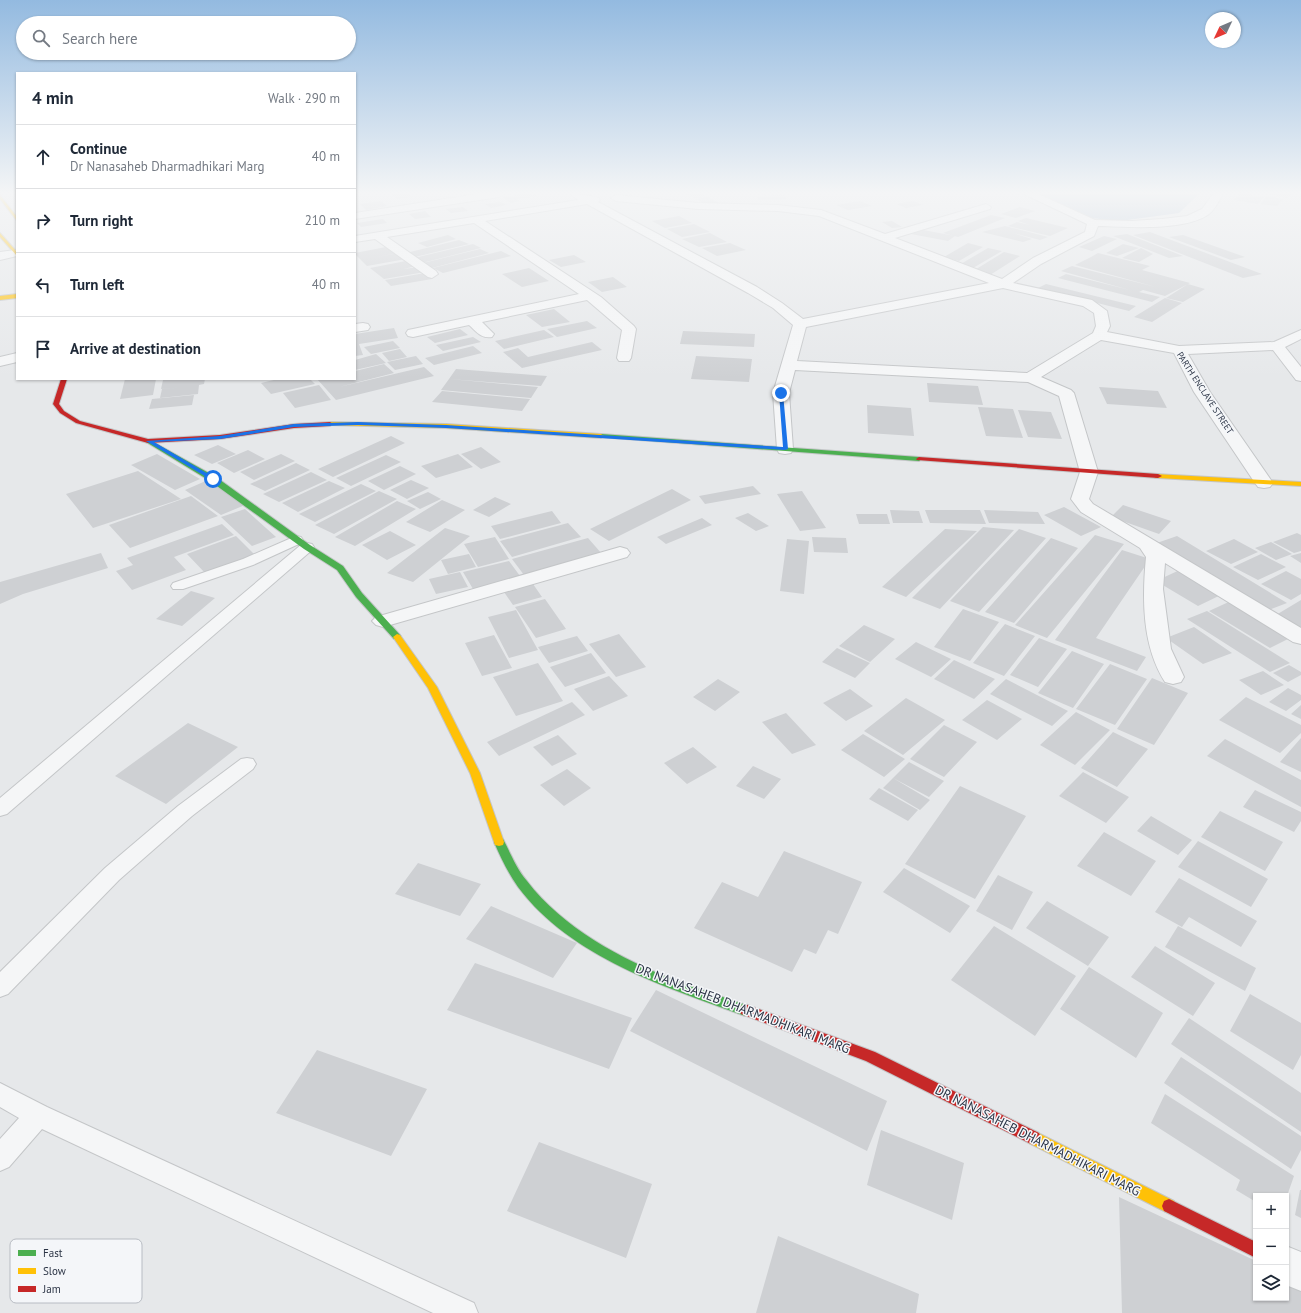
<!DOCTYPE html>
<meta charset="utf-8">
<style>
body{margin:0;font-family:"PT Sans",sans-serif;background:#f2f2f3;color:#1f2937}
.controls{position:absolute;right:12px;bottom:12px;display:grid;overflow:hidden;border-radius:0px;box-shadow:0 1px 3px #0004}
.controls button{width:36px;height:36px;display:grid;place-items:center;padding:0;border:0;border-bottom:1px solid #e0e1e3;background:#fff;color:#1f2937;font:20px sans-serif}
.compass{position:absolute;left:1205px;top:12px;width:36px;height:36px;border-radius:50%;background:#fff;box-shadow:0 1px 3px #0004;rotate:226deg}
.stop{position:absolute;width:12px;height:12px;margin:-9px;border:3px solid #1a73e8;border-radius:50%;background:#fff}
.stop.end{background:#1a73e8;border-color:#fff;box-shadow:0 1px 4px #0008}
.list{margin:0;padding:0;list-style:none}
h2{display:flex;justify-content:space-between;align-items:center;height:52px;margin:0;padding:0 16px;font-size:17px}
h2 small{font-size:13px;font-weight:400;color:#747a83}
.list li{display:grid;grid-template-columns:26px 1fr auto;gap:12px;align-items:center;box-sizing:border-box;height:64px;padding:0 16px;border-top:1px solid #e0e1e3}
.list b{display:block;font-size:15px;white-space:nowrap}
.list p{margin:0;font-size:13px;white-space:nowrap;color:#747a83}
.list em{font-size:13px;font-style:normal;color:#747a83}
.icon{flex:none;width:22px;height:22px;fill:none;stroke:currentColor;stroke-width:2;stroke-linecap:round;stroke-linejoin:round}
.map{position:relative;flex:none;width:1301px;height:1313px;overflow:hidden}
.search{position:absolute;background:#fff;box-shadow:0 1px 3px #0004;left:16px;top:16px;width:340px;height:44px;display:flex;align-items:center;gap:10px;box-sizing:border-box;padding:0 14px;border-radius:22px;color:#747a83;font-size:15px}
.panel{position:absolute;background:#fff;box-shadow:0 1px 3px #0004;left:16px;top:72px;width:340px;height:308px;border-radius:0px}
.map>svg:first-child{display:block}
.water{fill:#b4c4d5}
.building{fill:#ced0d3}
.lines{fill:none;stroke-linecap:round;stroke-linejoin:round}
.lane-casing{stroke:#c4c6c8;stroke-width:2}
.street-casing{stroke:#c4c6c8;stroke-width:2}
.fast-casing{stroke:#c4c6c8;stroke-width:2}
.slow-casing{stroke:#c4c6c8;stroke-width:2}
.jam-casing{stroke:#c4c6c8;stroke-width:2}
.lane{fill:#f5f6f7;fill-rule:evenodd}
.street{fill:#f5f6f7;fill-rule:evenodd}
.fast{fill:#4caf50;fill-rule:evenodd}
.slow{fill:#ffc107;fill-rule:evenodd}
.jam{fill:#c62828;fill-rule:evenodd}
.route{fill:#1a73e8}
.labels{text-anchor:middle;stroke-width:3;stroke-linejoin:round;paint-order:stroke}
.far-street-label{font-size:9px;fill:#2b3445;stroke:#f4f6f9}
.near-street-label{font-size:13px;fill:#2b3445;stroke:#f4f6f9}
.key{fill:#f4f6f9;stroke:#b8bcc3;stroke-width:1}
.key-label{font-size:11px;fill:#2b3445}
</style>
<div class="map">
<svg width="1301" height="1313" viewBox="0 0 1301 1313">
<rect width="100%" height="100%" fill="#e6e8ea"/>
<path class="water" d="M1031 194H1199L1179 213 1120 221 1082 217Z"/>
<path class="building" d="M391 194H408L411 197 398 199Z
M523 194 539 196 517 199 520 201 511 203 503 197Z
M687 194H703L707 197 694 198Z
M1239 194H1244L1264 197 1258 204 1234 200Z
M1268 194H1291L1287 198Z
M784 195 787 199 759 200 756 196Z
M1267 196 1283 199 1277 206 1260 204Z
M708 197 721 204 708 206 696 199Z
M381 201 387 206 366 210 360 204Z
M860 201 872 206 848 210 836 205Z
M913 201 923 205 906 208 896 204Z
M500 202 507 205 491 208 485 204Z
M463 207 468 211 451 213 446 209Z
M1020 207 1035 211 1016 218 1001 214Z
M425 211 431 217 415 219 409 214Z
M991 215 1005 218 958 237 943 233Z
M679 216 692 223 665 228 652 221Z
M1026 218 1068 228 1050 236 1008 226 1017 222 1030 225 1018 221Z
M383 219 387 223 361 227 357 223Z
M892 221 902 227 892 228 882 222Z
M694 224 710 232 682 237 667 229Z
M1005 226 1048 237 1040 240 1013 233 1032 239 1023 242 982 232Z
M918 229 955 236 948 241 911 234Z
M1150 232 1262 274 1243 278 1133 235Z
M710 233 727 242 699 247 682 239Z
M1127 234 1183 256 1169 258 1113 236Z
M448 235 456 239 427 247 418 243Z
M1183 235 1245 257 1231 260 1169 237Z
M1104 236 1117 239 1092 251 1079 247Z
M459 240 469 244 415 257 406 253Z
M730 243 746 250 717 256 702 248Z
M968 243 983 247 959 261 944 257Z
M473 244 481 248 422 263 414 258Z
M1123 244 1139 248 1117 256 1106 253Z
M391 246 399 253 370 258 400 253 406 259 367 266 355 254V253Z
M988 248 1002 251 973 268 959 265Z
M1141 248 1153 254 1139 262 1122 258Z
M480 249 489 253 432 268 423 263Z
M501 251 511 256 443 273 433 268Z
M1004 252 1020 256 990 275 973 271Z
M1098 253 1150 266 1142 270 1190 283 1165 296 1143 290 1139 292 1160 297 1152 302 1058 278 1066 274 1130 290 1061 271 1072 266 1156 287 1075 265 1091 257 1115 263 1091 257Z
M574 255 586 262 561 267 549 260Z
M411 260 417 266 403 269 419 267 425 272 384 279 370 268Z
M529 268 549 281 522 287 502 274Z
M425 273 432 279 391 286 385 280Z
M613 277 627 287 602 292 588 282Z
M1046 284 1136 306 1129 311 1038 288Z
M1188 284 1205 289 1183 302 1166 298Z
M1165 298 1182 303 1152 322 1134 317Z
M554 309 570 322 542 327 526 315Z
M587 321 597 328 557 337 547 329Z
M394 328 398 338 359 344 363 355 355 356V334Z
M460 329 468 335 435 343 427 337Z
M544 330 554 337 504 349 495 341Z
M683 331 755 334 754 347 680 344Z
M473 337 481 342 443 351 436 345Z
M393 341 400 348 371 354 364 347Z
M592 342 602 350 522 368 503 352 518 348 528 357Z
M473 346 482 353 434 365 425 358Z
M400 349 407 357 389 361 382 353Z
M376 354 386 363 355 370V360Z
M416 356 423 364 395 370 387 362Z
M696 356 752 359 749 382 691 379Z
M384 364 394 373 339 387 424 367 434 376 336 400 317 379H355V371Z
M456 369 547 376 541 386 449 379Z
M125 379H156L153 395 120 399Z
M178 379H205L204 384 199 385 198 394 160 398 162 389 187 387 161 389 163 380Z
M278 379H310L315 384 271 394 261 383Z
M449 379 538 387 531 398 441 390Z
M927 383 978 386 983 405 929 402Z
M319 385 331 400 295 408 283 393Z
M1099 387 1158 391 1167 408 1107 404Z
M442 391 530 399 522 411 432 402Z
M194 395 192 405 149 409 152 399Z
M867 405 911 408 914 436 868 433Z
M978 407 1013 409 1023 438 986 436Z
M1018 410 1051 412 1062 439 1028 437Z
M391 436 405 443 333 477 318 469Z
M218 445 236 454 212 464 194 455Z
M481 447 501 462 481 469 461 454Z
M248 450 265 459 234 473 217 463Z
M157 454 200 479 175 490 131 465Z
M281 454 295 461 254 480 240 472Z
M458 454 473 467 436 478 421 466Z
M386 455 401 462 351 486 336 478Z
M296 463 310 470 265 491 250 484Z
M400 466 416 474 384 490 368 481Z
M138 471 181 499 93 528 66 494Z
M311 472 327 480 279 502 263 494Z
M208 480 245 505 221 515 185 490Z
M411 480 429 488 407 499 390 490Z
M329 481 345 488 298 512 282 503Z
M361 484 376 491 315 522 299 514Z
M753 486 761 494 705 504 699 496Z
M672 489 691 500 609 541 590 529Z
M379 491 397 499 334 534 315 525Z
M802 491 826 528 800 531 777 494Z
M428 492 441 499 420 509 407 501Z
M191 496 218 516 130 548 109 525Z
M495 497 511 504 489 517 473 510Z
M442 500 465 510 430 532 406 522Z
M397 501 416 509 355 546 335 537Z
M1123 505 1171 521 1159 534 1111 517Z
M1064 507 1101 527 1081 536 1044 515Z
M245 509 276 537 252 546 221 517Z
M890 510 919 511 923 523H893Z
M925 510H980L986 524 930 523Z
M984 510 1038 512 1045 524 989 523Z
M552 511 561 523 500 539 491 526Z
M748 513 769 526 756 531 735 518Z
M856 514H887L890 524H859Z
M702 518 712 525 666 544 657 537Z
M568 523 581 537 512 557 500 541Z
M222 524 234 535 174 557 186 570 132 590 116 571 133 565 127 558Z
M983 527 1014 530 940 609 912 598Z
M445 528 470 536 413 582 387 573Z
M945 529 977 531 906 597 882 587Z
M1019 529 1046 538 979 612 950 601Z
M390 531 416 545 387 560 362 545Z
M1297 533 1301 535V551L1294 553 1273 542Z
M1095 535 1124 544 1047 638 1015 625Z
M236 536 255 555 206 574 187 554Z
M1177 536 1287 603 1263 612 1154 544Z
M495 537 509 559 478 567 464 544Z
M812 537 846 538 848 553 814 552Z
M588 538 602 554 524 575 512 559Z
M1051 538 1078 548 1014 623 985 612Z
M787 539 809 541 804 594 780 591Z
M1234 539 1258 552 1231 564 1206 551Z
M1271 542 1292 554 1276 560 1255 548Z
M1122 550 1150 559 1096 638 1146 657 1137 671 1055 640Z
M101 553 108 568 23 594 0 604V582Z
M1301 553V563L1290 556Z
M469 554 476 567 448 574 441 560Z
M1261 554 1286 567 1258 580 1233 567Z
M509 561 520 576 473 589 463 572Z
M1184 568 1227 592 1198 606 1156 581Z
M1286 571 1301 579V594L1291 600 1261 584Z
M460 572 468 587 436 594 429 579Z
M533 584 542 597 513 605 504 592Z
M191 591 215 598 182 626 156 619Z
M545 599 566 629 536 638 515 607Z
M1233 600 1294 636 1270 648 1209 611Z
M1301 600V628L1276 615Z
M963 609 999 622 970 661 934 647Z
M516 610 538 650 509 658 488 617Z
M1207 611 1290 663 1270 672 1187 619Z
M1005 624 1035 636 1004 676 973 663Z
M864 625 895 639 870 662 839 646Z
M1194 627 1232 653 1203 664 1166 638Z
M619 634 646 667 616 677 589 644Z
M494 635 512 668 482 676 465 643Z
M577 636 588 651 549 663 538 647Z
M1039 638 1067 649 1038 687 1010 675Z
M916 642 951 659 931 677 895 659Z
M837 648 870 663 855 678 822 662Z
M1072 651 1104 664 1073 708 1038 693Z
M591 653 606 673 565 687 550 667Z
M954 660 995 679 974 699 934 679Z
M538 663 563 701 516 716 493 677Z
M1110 664 1147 679 1115 725 1076 709Z
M1289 665 1301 672V675L1288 682 1273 673Z
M1263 671 1284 685 1261 695 1239 680Z
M609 676 628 696 593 711 574 689Z
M1152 678 1188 693 1154 745 1117 729Z
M718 679 740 692 715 711 693 697Z
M1006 679 1068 711 1052 726 990 694Z
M1288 688 1301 695V700L1286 711 1269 702Z
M850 689 873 706 846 721 823 703Z
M1246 697 1301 725V733L1280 753 1219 720Z
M906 698 945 720 903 755 864 731Z
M987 700 1022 719 997 740 962 720Z
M572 702 585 715 499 756 487 742Z
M1301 705V719L1291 714Z
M1076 712 1110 730 1075 765 1040 745Z
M786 713 816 745 792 754 762 722Z
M188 723 238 747 166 804 115 776Z
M944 725 977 742 944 777 910 759Z
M1113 732 1148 749 1117 787 1081 768Z
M863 734 905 759 884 777 841 750Z
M558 735 577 754 552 766 533 747Z
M1301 738V772L1280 762Z
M1225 739 1301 780V807L1207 756Z
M693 747 717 767 687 784 664 763Z
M909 762 944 781 929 797 893 778Z
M753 766 781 779 764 799 736 786Z
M567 769 591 788 564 806 540 785Z
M1083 772 1129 797 1106 823 1059 796Z
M893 778 930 800 920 810 883 788Z
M960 786 1026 816 975 899 905 864Z
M879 788 918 810 908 821 869 799Z
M1255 790 1301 812V821L1294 832 1243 807Z
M1220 811 1283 842 1265 871 1201 837Z
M1151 816 1192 840 1178 855 1137 831Z
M1104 832 1156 861 1131 896 1077 866Z
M1198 841 1268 879 1251 907 1178 867Z
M784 851 862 882 838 934 828 930 816 954 804 949 792 972 694 928 722 882 758 897Z
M418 863 481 884 460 916 395 894Z
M904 868 970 906 950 933 883 892Z
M998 875 1033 892 1012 930 976 911Z
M1179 878 1257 921 1241 947 1189 917 1182 927 1155 912Z
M1047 901 1109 937 1088 966 1026 928Z
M491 906 577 943 553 978 466 939Z
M994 926 1076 976 1035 1036 951 980Z
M1178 926 1256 968 1245 991 1165 947Z
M1155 946 1215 983 1193 1016 1131 977Z
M475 963 632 1018 609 1069 447 1010Z
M1089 967 1163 1013 1136 1058 1060 1009Z
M656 990 887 1101 867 1151 630 1031Z
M1250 994 1301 1023V1055L1293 1070 1230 1031Z
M1189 1018 1301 1093V1132L1171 1044Z
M317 1050 427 1089 391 1156 276 1113Z
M1181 1057 1301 1136V1150L1291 1169 1164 1083Z
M1165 1094 1294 1176 1287 1196H1256V1202L1236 1190 1240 1180 1151 1123Z
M881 1130 964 1163 952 1220 867 1185Z
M539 1142 652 1184 626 1258 507 1211Z
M1300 1190H1301V1218L1295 1215Z
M1119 1197 1256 1261V1298H1286V1276L1301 1283V1313H1122Z
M778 1236 919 1294 916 1313H756Z"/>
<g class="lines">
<g class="lane-casing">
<path id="lane" d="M296 536 301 537 303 540 301 543 253 565 183 589H173L171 586 173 583 243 559Z
M307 543 312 544 314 547 312 550 7 814 0 816V798L302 544Z
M247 758 253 759 256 764 253 769 192 816 119 880 8 994 0 997V972L105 868 178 806 241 759Z
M0 1083 47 1107 474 1303 478 1313H433L42 1129 9 1167 0 1171V1139L19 1118 0 1107Z"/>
</g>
<g class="street-casing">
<path id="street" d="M477 194H504L499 197 355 219V213Z
M571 194C581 194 590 196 599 198L600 200 598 202 757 287 782 303 803 319 989 283 819 216 778 211 698 209 616 201 611 198 616 195 698 203 778 205 821 210 885 234 986 204 991 207 990 209 895 238 1002 279 1033 258 1085 232 1087 224 1024 194H1038L1095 220 1132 221 1162 219 1187 216 1202 209 1213 194H1223C1218 202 1214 212 1206 216 1181 231 1126 227 1098 226L1094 236 1041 264 1013 283 1092 300 1107 311 1110 326 1107 332 1179 346 1274 342 1301 330V339L1285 347 1301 367V381L1296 380 1273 350 1188 354 1210 392 1273 483 1270 487 1264 488 1258 487 1255 483 1194 392 1174 353 1101 340 1041 377 1071 390 1074 393 1098 472 1089 499 1093 504 1301 628V644L1293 642 1165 563 1163 589 1171 649 1184 677 1181 682 1173 684 1165 682C1142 646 1142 599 1146 557L1140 548 1081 512 1071 499 1080 472 1059 396 1028 382 795 370 789 393 793 449 791 453 785 454 779 453 777 449 773 393 793 325 773 308 748 293 587 204 485 221 601 297 634 326 636 329 631 358 629 361H619L617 358 622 330 587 300 482 322 494 334 492 337C481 339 476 331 469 325L413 337 408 336 406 333 408 330 413 329 579 294 474 223 387 237 436 271 438 274 432 278 428 277 375 239 355 242V236L578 200ZM1003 288 1083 306 1094 313 1096 326 1093 333 1027 373 797 361 806 327Z
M15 250H17V256L0 260V252Z
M363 323 368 324 370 327 368 330 355 332V324Z
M17 353V362L0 366V357Z
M620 547 627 549 630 553 627 557 390 625 383 627 376 625 372 621 376 617Z
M1286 1246 1301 1252V1291L1286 1285Z"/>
</g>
<g class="fast-casing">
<path id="fast" d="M601 434 919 457 922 459 919 461 599 437V435Z
M148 439 216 477 310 545 343 566 362 593 400 635 401 637 400 639H394L356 597 337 570 304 549 210 481 146 442 145 441Z
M499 838 503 839C511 854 516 868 527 881 563 928 621 959 675 980 699 990 725 997 749 1006L751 1010 749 1014 745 1016C666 987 571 958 518 887 508 873 501 858 494 842L495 839Z"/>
</g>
<g class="slow-casing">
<path id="slow" d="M0 195 17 217V221L0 199Z
M0 233 17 252V256L0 237Z
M17 294V298L0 300V296Z
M330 422 446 424 601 434 604 436 601 438 446 428 328 425V423Z
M1155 474 1301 482V486L1158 478H1155Z
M397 634 400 635 437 687 480 773 504 842 503 845 499 846 495 845 494 842 470 773 428 688 393 637Z
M1034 1131 1174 1201 1176 1206 1174 1211 1169 1213 1164 1211 1029 1143 1027 1138 1029 1133Z"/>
</g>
<g class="jam-casing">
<path id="jam" d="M61 379H67L59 404 64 411 80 421 148 439 220 435 294 424 330 422 333 424 330 426 294 428 220 439 148 443 76 423 60 413 53 404Z
M919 457 1158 474 1162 476 1158 478 917 460 916 459Z
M745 1004 875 1052 1039 1133 1041 1138 1039 1143 1034 1145 1029 1143 866 1061 741 1014 739 1010 741 1006Z
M1169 1199 1256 1242V1258L1164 1211 1162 1206 1164 1201Z"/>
</g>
<use href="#lane" class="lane"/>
<use href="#street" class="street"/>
<use href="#fast" class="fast"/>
<use href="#slow" class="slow"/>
<use href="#jam" class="jam"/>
</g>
<linearGradient id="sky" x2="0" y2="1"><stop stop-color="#93bae0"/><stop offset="0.51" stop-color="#f4f5f6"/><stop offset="1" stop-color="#f4f5f6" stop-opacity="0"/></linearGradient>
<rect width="1301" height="378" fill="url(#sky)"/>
<path class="route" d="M781 392 783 393 788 449 785 450 446 428 358 425 294 427 220 439 154 442 215 478 213 481 146 441 220 436 294 424 358 422 446 425 783 447 779 393Z"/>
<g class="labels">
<g class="far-street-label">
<text transform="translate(1205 393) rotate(57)" y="3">PARTH ENCLAVE STREET</text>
</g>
<g class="near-street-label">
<text transform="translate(743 1008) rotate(21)" y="5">DR NANASAHEB DHARMADHIKARI MARG</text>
<text transform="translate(1038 1140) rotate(27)" y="5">DR NANASAHEB DHARMADHIKARI MARG</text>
</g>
</g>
<rect x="10" y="1239" width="132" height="64" rx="6" class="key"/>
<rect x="18" y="1250" width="18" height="6" fill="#4caf50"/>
<rect x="18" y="1268" width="18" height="6" fill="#ffc107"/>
<rect x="18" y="1286" width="18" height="6" fill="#c62828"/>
<g class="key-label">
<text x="43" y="1257">Fast</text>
<text x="43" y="1275">Slow</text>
<text x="43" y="1293">Jam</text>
</g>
</svg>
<div class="controls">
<button>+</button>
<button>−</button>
<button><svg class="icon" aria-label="layers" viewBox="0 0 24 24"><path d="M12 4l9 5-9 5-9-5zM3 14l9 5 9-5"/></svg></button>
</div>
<svg class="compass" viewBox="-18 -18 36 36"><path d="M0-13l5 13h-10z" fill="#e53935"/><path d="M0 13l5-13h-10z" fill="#747a83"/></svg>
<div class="stop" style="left:213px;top:479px"></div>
<div class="stop end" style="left:781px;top:393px"></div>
<div class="search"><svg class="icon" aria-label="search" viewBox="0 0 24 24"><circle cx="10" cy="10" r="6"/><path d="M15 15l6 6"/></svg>Search here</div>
<section class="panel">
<h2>4 min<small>Walk · 290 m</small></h2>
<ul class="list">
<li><svg class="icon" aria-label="ahead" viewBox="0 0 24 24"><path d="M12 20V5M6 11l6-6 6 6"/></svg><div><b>Continue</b><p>Dr Nanasaheb Dharmadhikari Marg</p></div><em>40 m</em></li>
<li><svg class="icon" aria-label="right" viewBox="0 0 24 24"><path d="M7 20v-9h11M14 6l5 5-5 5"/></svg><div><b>Turn right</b></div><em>210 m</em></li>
<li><svg class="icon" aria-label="left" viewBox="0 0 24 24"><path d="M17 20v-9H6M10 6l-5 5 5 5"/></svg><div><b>Turn left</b></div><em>40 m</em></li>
<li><svg class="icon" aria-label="arrive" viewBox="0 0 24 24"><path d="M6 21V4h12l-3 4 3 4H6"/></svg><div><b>Arrive at destination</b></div></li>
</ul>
</section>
</div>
